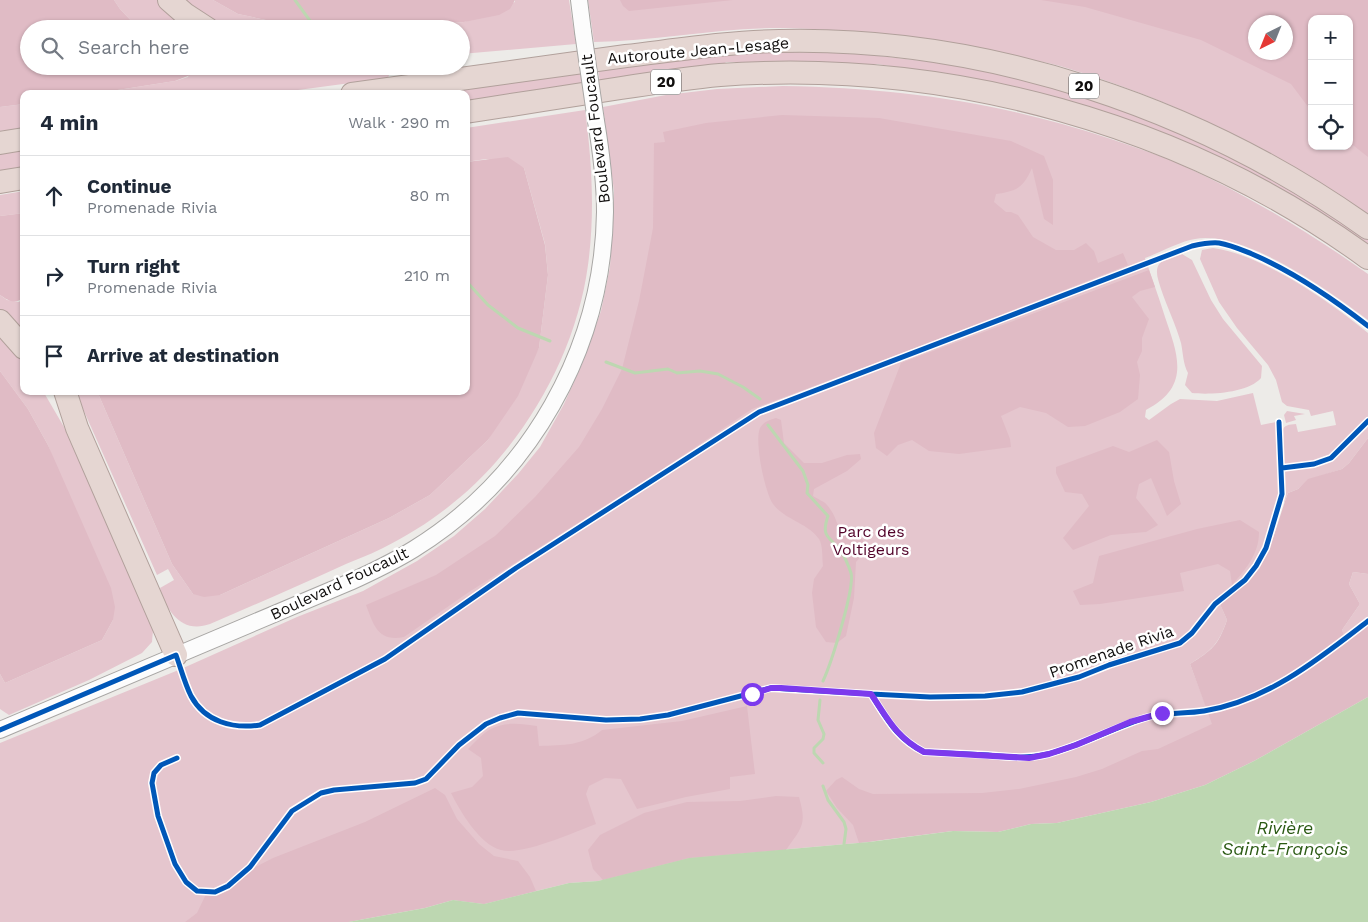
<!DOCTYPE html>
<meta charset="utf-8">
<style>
body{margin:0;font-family:"Work Sans",sans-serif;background:#f6f6f7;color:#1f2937}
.controls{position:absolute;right:15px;top:15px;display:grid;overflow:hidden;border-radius:10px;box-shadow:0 1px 4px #0004}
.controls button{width:45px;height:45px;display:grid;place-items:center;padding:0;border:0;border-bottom:1px solid #e0e1e3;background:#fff;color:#1f2937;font:25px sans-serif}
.compass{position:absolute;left:1248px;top:15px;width:45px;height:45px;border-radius:50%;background:#fff;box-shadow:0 1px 4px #0004;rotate:223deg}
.stop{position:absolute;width:15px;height:15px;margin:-11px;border:4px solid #7c3aed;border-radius:50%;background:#fff}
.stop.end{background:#7c3aed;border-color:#fff;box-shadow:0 1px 5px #0008}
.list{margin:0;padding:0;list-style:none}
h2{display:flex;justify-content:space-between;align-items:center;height:65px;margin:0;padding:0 20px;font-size:21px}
h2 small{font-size:16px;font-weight:400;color:#747a83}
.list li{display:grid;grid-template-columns:32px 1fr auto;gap:15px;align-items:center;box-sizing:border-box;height:80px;padding:0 20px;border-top:1px solid #e0e1e3}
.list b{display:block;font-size:19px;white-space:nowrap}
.list p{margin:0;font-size:16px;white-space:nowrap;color:#747a83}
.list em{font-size:16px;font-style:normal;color:#747a83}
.icon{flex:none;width:28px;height:28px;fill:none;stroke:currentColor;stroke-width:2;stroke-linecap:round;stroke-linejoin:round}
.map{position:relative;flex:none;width:1368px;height:922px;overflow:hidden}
.search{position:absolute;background:#fff;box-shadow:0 1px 4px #0004;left:20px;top:20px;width:450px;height:55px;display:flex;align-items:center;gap:12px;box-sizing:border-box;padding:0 18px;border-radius:28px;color:#747a83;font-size:19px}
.panel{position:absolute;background:#fff;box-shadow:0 1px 4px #0004;left:20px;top:90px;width:450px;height:305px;border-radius:10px}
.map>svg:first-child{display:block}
.green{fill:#e5c6ce;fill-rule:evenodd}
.forest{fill:#e0bbc5;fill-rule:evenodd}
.water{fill:#bdd7b1}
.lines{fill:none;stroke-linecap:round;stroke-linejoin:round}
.stream{stroke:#bdd7b1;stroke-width:3}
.minor-casing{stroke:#a8a6a4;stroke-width:18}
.highway-casing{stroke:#b1a09b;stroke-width:24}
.minor{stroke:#fcfcfc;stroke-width:16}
.highway{stroke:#e5d6d2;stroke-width:22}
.minor-bridge-casing{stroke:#a8a6a4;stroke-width:18;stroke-linecap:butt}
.minor-bridge{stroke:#fcfcfc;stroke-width:16}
.cycleway-casing{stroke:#fff;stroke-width:8}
.cycleway{stroke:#0057b8;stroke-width:5}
.route{stroke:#7c3aed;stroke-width:6}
.labels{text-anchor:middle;stroke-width:5;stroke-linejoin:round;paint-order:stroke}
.shield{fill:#fff;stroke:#585756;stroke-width:1}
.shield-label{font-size:15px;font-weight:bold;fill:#110f0e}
.street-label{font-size:16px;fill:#110f0e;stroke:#fff}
.park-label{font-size:16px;fill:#52032a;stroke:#fff}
.water-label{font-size:18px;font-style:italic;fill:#2b5a14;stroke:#fff}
</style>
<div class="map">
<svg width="1368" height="922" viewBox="0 0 1368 922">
<rect width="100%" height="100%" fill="#edebe8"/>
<path class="green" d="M114 0H161L196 29H139L120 9Z
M180 0H213L238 14 294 26 335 29H227L213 23Z
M515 0H569L576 44 461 54V29H378L464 22 515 2Z
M588 0H1368V214C1274 149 1170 98 1060 66 1042 61 1023 58 1004 54 932 39 859 30 785 28 721 27 658 41 594 42ZM1312 19H1349V146H1312ZM1256 22H1286V52H1256Z
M740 51 854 53 949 64 1058 87 1140 115 1267 175 1368 238V247L1034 95 1033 92 1018 87 1016 91 956 76 877 64 866 67 753 64 743 62 740 66H736L735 62H726L721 67 600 83 598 68Z
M188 66H301L316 69 390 72 388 78 268 94H92L175 81 188 77 191 70Z
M580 70 582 86 466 103V94H421Z
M783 86C899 88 1000 102 1111 139 1134 147 1159 155 1182 165 1247 195 1309 232 1368 274V320C1330 291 1244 230 1195 239 1181 241 1159 253 1145 258 1152 278 1159 298 1165 317 1178 355 1191 387 1146 410L1145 417 1149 420 1171 404 1180 399 1217 401 1253 393 1261 425 1276 422C1282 457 1282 491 1272 526L1276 528C1260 566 1254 579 1219 602L1227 620C1218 645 1212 650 1190 664L1231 772 869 842 745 853 598 881 569 883 484 904 453 900 348 922H0V743L181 669 297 617 363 591 417 561 454 536 485 509 518 474 540 447 564 404 582 364 601 311 610 267 614 191 603 107 666 95 717 89Z
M24 104V128L0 131V107Z
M585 110C592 161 595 214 588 265 576 355 523 447 453 503 433 520 407 536 383 548 368 556 351 561 335 569 293 588 252 606 210 624 182 634 167 612 160 588L174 580 168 569 157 575 75 391H97L172 564 193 594 220 595 389 518 430 495 488 440 539 348 548 275 545 244 524 168 486 159 466 162V128Z
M24 150V169L0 172V153Z
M24 191V213L0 216V195Z
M1213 248C1261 254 1331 302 1368 333V438L1349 463 1342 469 1308 480 1298 489 1288 493 1284 503V466L1282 432C1284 424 1289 425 1296 424L1298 432 1336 425 1333 411 1311 416 1309 410 1287 406 1282 402 1276 380 1268 365 1237 328 1219 302 1200 259 1202 250Z
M1182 254 1192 260 1211 300 1223 319 1262 366 1261 378C1248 393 1210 395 1192 393L1185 385 1188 373C1183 364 1183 352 1181 343 1176 325 1167 307 1161 289 1159 282 1155 273 1158 266 1161 259 1175 256 1182 254Z
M0 295 7 300 19 302 24 297V340L0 314Z
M0 333 24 364V391H43L64 427 153 630 152 642 142 653 89 680 9 715 0 709V674L5 683 102 640 113 620 48 445 28 409 0 371Z
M1287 411 1305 414 1294 416 1296 420 1286 423 1284 415Z
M1353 572 1368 574V618L1344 636 1342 630 1360 604 1349 584Z"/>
<path class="forest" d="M0 0H114L120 9 139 29H29V66H188L193 74 175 81 92 94H24V104L0 107Z
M213 0H515L510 9 499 15 464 22 378 29H335L294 26 238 14Z
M620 0H733L629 11 623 6Z
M1041 0H1368V157L1349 142V19H1312V112L1291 84 1201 40 1085 7ZM1256 22H1286V52H1256Z
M782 115 879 118 1011 141 1044 156 1053 180V225L1044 219 1032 168C1023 188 1017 191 996 194L994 202 1006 212H1011L1018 215 1033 237 1056 250H1074L1086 243 1094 251 1098 263 1123 253 1128 265 892 357 752 409 664 468 469 592 404 637C378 642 374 626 366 605L436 575 495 536 535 497 579 447 602 409 622 369 639 301 653 228 654 143 665 142 663 132 706 123Z
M508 157 524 168 545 245 548 275 539 348 518 396 488 440 430 495 389 518 220 595 204 597 193 594 172 564 97 391H466V162Z
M24 213V297C15 305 9 301 0 295V216Z
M1149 270 1155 287 1140 291 1132 297 1149 319 1142 338V351L1137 362 1140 375 1138 399 1120 412 1085 426 1068 427 1046 413 1020 407 1001 416 1010 439 1011 447 959 454 929 451 912 440 898 445 887 456 876 448 874 433 901 363Z
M0 371 28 409 48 445 111 588 115 607 113 620 102 640 5 683 0 674Z
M776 418 781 420 784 443 804 463H822L847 455 860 454 861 459 847 471 814 489 813 496C817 499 824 501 827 505 843 524 829 528 861 537L866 546 865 552 856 562 854 598 846 636 837 643 826 642 816 627 812 593 814 579 823 566C822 558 823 545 819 539 808 523 785 520 773 504 765 493 754 441 760 428 763 422 769 420 776 418Z
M1368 438V574L1353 572 1349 584 1360 604 1342 630 1347 642 1368 624V697L1254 761 1205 785 1151 802 1057 823 1031 824 998 832 953 831 859 843 853 825 837 808 826 791 836 780 842 777 859 789 873 794 982 793 1019 789 1076 777 1102 769 1142 751 1158 749 1212 724 1190 664C1212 650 1218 646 1227 620L1219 602C1231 594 1243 586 1253 575 1272 553 1278 519 1288 493L1298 489 1308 479 1342 469 1349 463Z
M1157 440 1169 452 1174 481 1181 504 1167 516 1151 478 1139 484 1136 498 1158 525 1146 532 1111 535 1073 550 1063 538 1089 506 1082 494 1065 492 1056 473V467L1113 446 1129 452Z
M1240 520 1259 532C1259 554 1246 569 1232 585L1230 571 1218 564 1180 573 1184 591 1100 604 1080 605 1073 591 1093 583 1099 556 1197 529Z
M747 706 755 774 730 777V789L686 797 637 809 621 779 605 778 589 786 586 794 596 824C574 832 522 856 501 850 480 845 460 811 451 793L472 787 483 776 481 758 468 749C474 743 481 735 489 730 504 721 521 724 537 726L539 746C563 745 583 746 602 730L682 721Z
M435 788 445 795 457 819 479 844 494 856 518 861 530 877 536 891 484 904 453 900 425 908 348 922H185L197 913 207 892 273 858 365 822Z
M776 796 799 797C807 825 802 827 786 850L689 858 603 880 593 869 588 850 600 835 644 813 687 802 740 801Z"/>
<path class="water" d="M1368 697V922H348L425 908 453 900 484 904 569 883 598 881 689 858 869 842 953 831 998 832 1031 824 1057 823 1151 802 1205 785 1254 761Z"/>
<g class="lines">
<path class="stream" d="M295 0 316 29
M466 281 488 305 518 328 550 341
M606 362 635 373 668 369 677 373 700 371 718 374 743 387 760 399
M768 425 803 471 808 485 807 493 828 516C820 539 831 536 841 552 845 557 849 567 851 573 855 588 831 664 823 681
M820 700 818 720 824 734 823 739 814 748V753L823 763
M823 786 828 800 844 822 846 829 844 844"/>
<g class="minor-casing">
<path id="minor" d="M579 0 583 32
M0 730 350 582C372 572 393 562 414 549 530 477 603 349 605 212 605 181 601 151 596 121"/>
</g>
<g class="highway-casing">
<path id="highway" d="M169 0 185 14 208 29
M352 94C443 81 534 68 626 56 677 50 728 42 779 41 987 36 1200 108 1368 228
M466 112C518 104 569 96 621 88 654 83 687 78 720 75 948 59 1183 123 1368 258
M0 143 24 139
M0 182 24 178
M0 321 24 348
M65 391 77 428 176 655"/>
</g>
<use href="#minor" class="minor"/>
<use href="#highway" class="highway"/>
<g class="minor-bridge-casing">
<path id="minor-bridge" d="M583 32 596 121"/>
</g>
<use href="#minor-bridge" class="minor-bridge"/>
<g class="cycleway-casing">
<path id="cycleway" d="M1282 468 1314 464 1331 458 1368 421
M871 694 930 697 985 696 1022 692 1079 677 1109 665 1180 643 1192 633 1215 604 1245 580 1256 566 1266 548 1282 494 1279 422
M0 730 176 655C181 669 185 684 191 696 205 722 233 729 260 725L385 659 516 568 759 412 1192 246C1201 244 1210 242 1219 243 1231 245 1242 250 1252 254 1294 272 1332 298 1368 326
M177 758 161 765 154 773 152 783 158 816 175 864 186 882 197 891 215 892 228 886 250 867 292 811 321 793 334 790 415 783 426 779 459 745 486 724 500 718 518 713 606 720 640 719 668 715 771 688 871 694C887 719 896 738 924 752 945 753 967 754 988 755 1009 757 1028 759 1048 754 1083 745 1114 727 1148 717 1167 712 1185 714 1204 711 1267 701 1319 659 1368 621"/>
</g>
<use href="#cycleway" class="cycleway"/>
</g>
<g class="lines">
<path class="route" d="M752 694 771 688H781L871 694C888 719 896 737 924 752L1029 758 1049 754 1076 745 1130 722 1162 713"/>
</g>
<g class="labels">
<g class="shield">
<rect x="651" y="69.5" width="30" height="25" rx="4"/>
<rect x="1069" y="73.5" width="30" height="25" rx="4"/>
</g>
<g class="shield-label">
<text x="666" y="87">20</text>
<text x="1084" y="91">20</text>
</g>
<g class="street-label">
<text transform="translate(698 50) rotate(-5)" y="6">Autoroute Jean-Lesage</text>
<text transform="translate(595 129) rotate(-97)" y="6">Boulevard Foucault</text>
<text transform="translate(339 583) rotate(-25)" y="6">Boulevard Foucault</text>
<text transform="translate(1111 651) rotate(-19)" y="6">Promenade Rivia</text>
</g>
<g class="park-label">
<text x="871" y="537">Parc des<tspan x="871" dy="18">Voltigeurs</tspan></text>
</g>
<g class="water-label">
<text x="1285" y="834">Rivière<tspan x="1285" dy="21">Saint-François</tspan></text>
</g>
</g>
</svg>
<div class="controls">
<button>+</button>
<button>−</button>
<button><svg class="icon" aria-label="locate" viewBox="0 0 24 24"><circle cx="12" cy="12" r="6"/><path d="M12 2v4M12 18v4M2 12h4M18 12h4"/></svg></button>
</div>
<svg class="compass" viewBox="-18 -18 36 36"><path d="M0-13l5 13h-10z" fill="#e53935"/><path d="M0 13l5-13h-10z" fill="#747a83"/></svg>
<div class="stop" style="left:752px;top:694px"></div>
<div class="stop end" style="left:1162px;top:713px"></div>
<div class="search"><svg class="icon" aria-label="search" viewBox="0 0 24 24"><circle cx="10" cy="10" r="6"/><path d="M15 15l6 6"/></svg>Search here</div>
<section class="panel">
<h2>4 min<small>Walk · 290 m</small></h2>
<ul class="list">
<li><svg class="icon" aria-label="ahead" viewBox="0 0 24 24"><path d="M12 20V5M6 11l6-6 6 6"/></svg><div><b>Continue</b><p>Promenade Rivia</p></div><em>80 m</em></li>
<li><svg class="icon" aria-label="right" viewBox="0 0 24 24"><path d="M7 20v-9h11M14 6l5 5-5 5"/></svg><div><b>Turn right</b><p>Promenade Rivia</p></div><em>210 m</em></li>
<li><svg class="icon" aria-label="arrive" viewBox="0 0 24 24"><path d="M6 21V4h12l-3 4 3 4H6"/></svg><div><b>Arrive at destination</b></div></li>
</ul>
</section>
</div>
